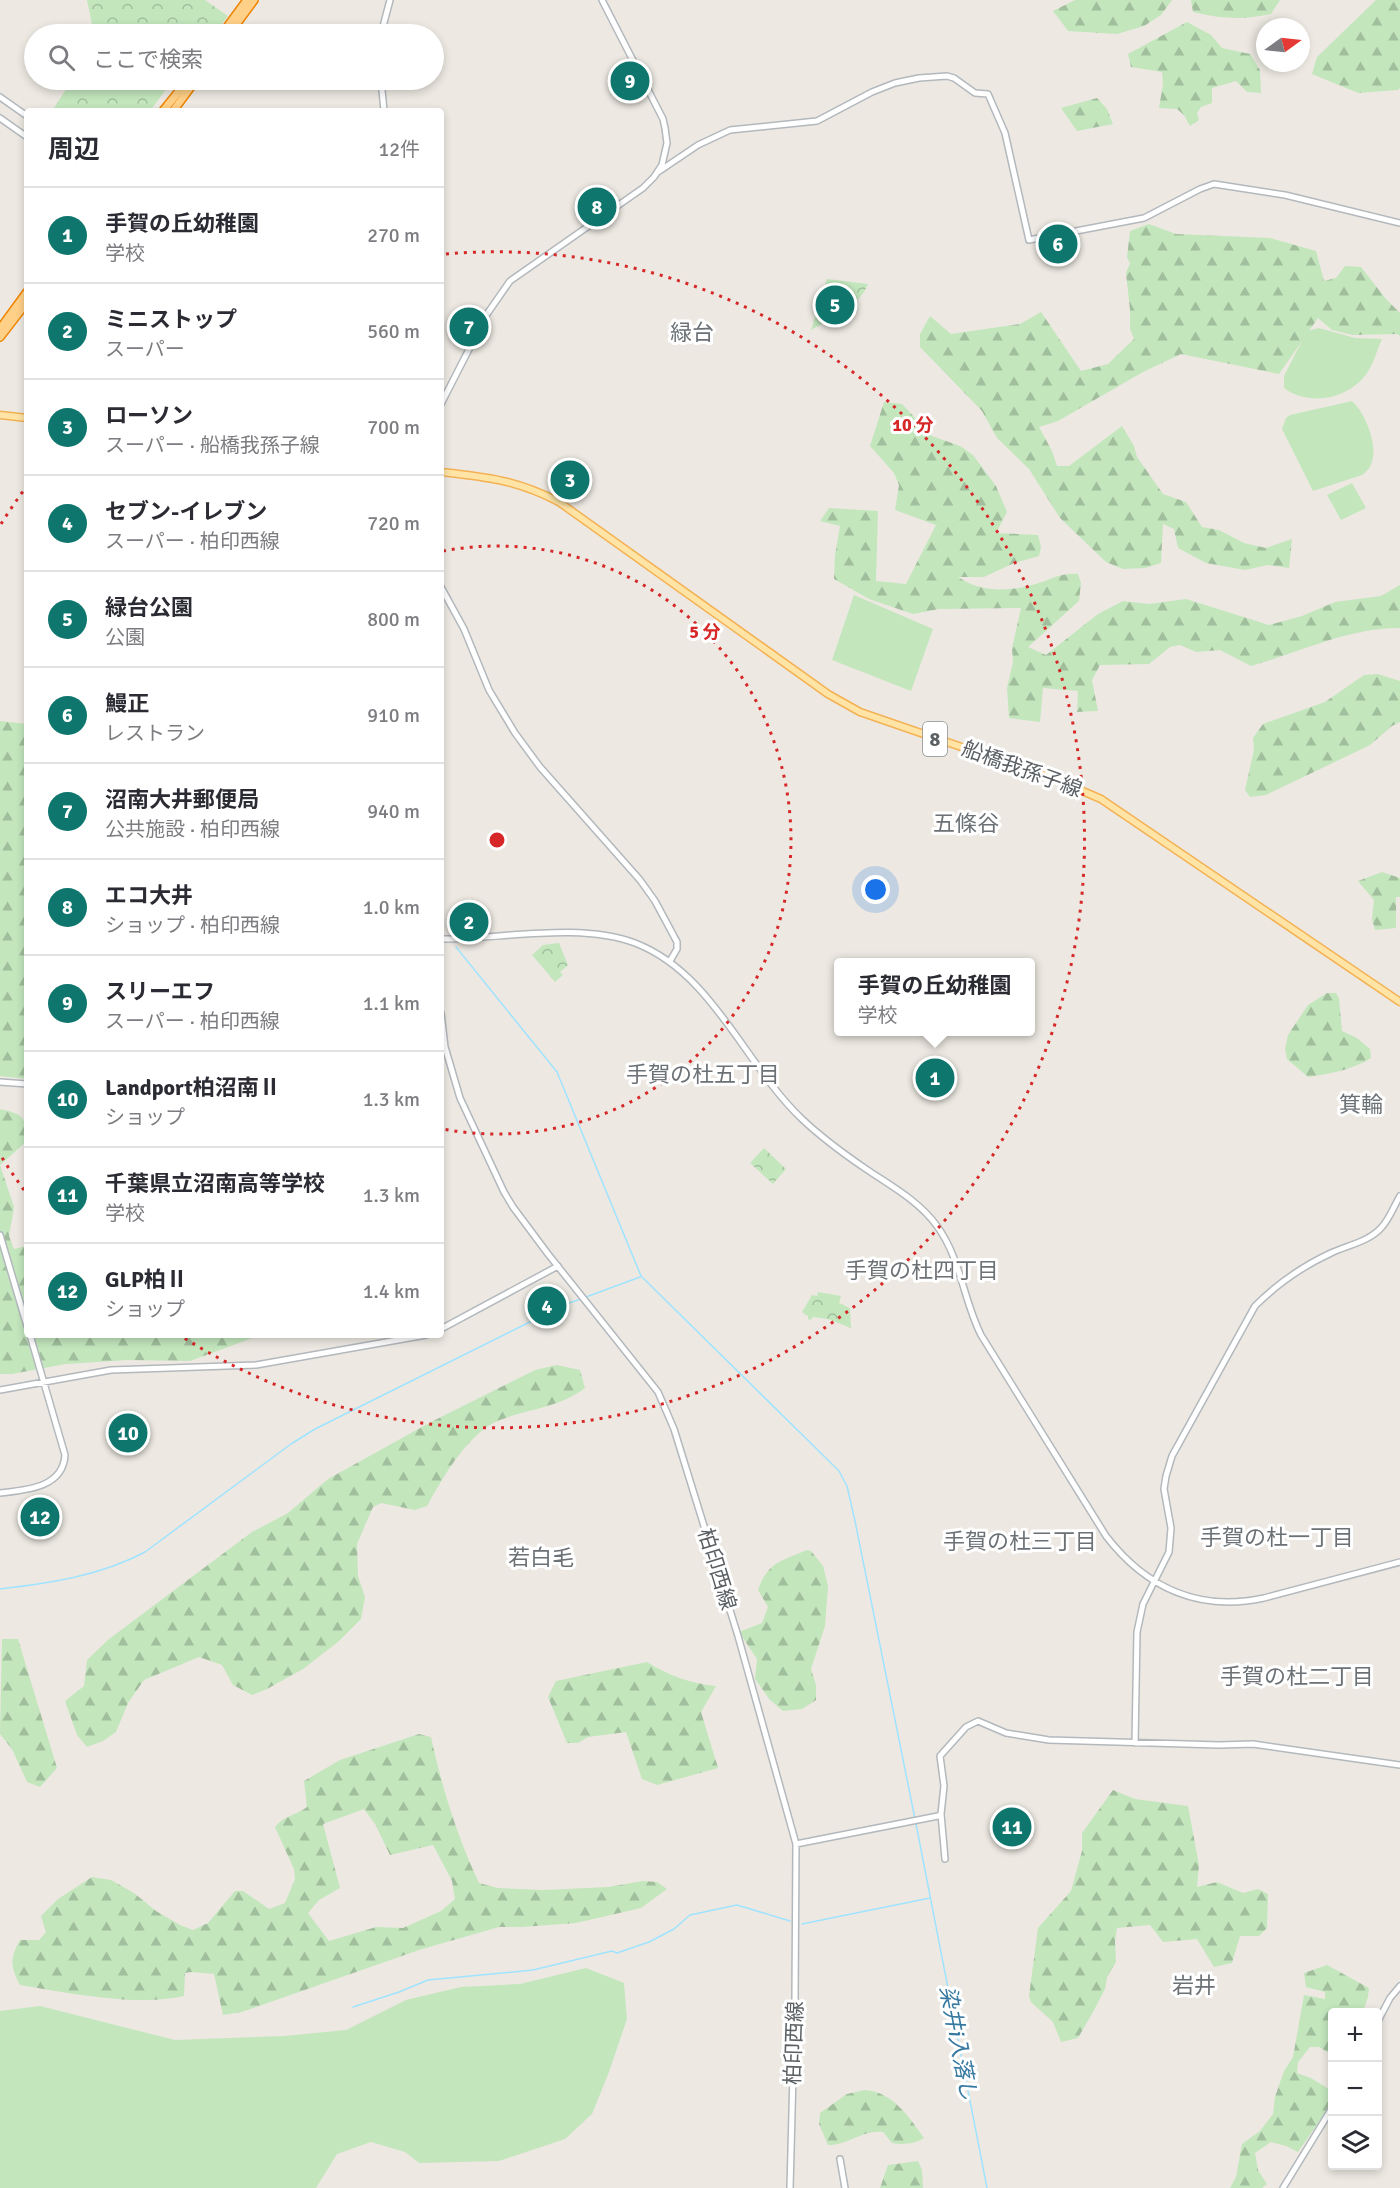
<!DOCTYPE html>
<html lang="ja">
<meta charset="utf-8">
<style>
body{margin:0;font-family:Signika,"Noto Sans JP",sans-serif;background:#f7f7f7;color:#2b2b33}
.controls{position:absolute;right:18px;bottom:18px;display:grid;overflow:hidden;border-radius:6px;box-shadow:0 3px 9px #0003}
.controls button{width:54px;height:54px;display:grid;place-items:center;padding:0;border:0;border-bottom:2px solid #e1e1e2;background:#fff;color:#2b2b33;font:30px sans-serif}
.compass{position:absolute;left:1256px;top:18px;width:54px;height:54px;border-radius:50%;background:#fff;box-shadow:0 3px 9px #0003;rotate:75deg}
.you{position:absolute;left:876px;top:890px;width:21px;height:21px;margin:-15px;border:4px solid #fff;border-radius:50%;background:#1a73e8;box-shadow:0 0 0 9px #1a73e833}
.badge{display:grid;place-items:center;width:39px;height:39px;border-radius:50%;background:#0f766e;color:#fff;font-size:20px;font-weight:700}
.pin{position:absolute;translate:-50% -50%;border:3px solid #fff;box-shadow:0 2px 6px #0006}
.popup{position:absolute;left:834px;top:958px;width:201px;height:78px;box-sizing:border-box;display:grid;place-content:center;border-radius:6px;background:#fff;filter:drop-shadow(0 2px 4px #0005);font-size:20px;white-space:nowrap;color:#7c7c81}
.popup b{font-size:22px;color:#2b2b33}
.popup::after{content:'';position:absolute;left:50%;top:100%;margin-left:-12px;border:12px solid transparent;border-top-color:#fff}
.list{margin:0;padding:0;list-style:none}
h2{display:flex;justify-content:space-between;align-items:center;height:78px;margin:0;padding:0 24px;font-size:26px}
h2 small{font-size:20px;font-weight:400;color:#7c7c81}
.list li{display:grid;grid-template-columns:39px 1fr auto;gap:18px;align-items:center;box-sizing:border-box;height:96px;padding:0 24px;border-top:2px solid #e1e1e2}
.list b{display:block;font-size:22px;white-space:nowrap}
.list p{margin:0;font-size:20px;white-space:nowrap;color:#7c7c81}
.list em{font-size:20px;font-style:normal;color:#7c7c81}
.icon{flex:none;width:33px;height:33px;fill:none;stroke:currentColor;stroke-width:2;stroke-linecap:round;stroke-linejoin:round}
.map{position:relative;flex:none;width:1400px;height:2188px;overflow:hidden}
.search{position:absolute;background:#fff;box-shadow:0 3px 9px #0003;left:24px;top:24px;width:420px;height:66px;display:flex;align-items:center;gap:15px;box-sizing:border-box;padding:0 21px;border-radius:33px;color:#7c7c81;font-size:22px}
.panel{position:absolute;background:#fff;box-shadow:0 3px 9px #0003;left:24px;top:108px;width:420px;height:1230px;border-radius:6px}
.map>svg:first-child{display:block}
.grass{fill:#c3e6bd}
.forest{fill:url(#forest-firs);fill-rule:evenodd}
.park{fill:url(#park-crowns)}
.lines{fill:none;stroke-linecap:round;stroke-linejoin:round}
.stream{stroke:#a0e3ff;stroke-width:1.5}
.secondary-casing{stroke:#b3b8bd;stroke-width:8}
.primary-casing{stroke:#f4b154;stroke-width:9}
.highway-casing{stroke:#ef8300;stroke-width:10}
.secondary{stroke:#fff;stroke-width:5}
.primary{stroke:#ffe4a5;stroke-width:6}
.highway{stroke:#ffd087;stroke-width:7}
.ring{fill:none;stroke:#d62828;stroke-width:3;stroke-dasharray:3 6}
.labels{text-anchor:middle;stroke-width:6;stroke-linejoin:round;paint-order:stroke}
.shield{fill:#fff;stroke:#8c8f92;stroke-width:1.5}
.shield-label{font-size:20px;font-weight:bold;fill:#5a5f63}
.street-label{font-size:21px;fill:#5a5f63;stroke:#fff}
.neighbourhood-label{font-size:22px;fill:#6b7175;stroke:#fff}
.water-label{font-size:22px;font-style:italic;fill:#3779a1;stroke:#fff}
.centre{fill:#d62828;stroke:#fff;stroke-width:3}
.ring-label{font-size:18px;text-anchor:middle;font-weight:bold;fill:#d62828;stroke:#fff;stroke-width:6;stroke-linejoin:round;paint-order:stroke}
</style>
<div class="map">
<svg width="1400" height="2188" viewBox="0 0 1400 2188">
<defs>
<pattern id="forest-firs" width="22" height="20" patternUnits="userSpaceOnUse" patternTransform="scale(1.5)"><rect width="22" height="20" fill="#c3e6bd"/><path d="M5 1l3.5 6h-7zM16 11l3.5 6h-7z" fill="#a1be9d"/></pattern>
<pattern id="park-crowns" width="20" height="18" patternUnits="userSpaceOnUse" patternTransform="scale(1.5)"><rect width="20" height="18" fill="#c3e6bd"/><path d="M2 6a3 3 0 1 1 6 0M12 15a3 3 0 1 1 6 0" fill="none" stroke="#a1be9d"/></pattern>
</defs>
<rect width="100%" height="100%" fill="#ede9e2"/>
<path class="grass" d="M1319 328 1355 338 1382 339C1377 350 1374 363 1367 373 1349 399 1310 407 1284 388V376L1307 331Z
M1352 401C1367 414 1386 461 1362 475L1313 491 1282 429 1286 418 1290 415Z
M1352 483 1366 508 1341 520 1327 495Z
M854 595 933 629 911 691 832 660Z
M586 1968 624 1983 627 2019 609 2072 592 2114 565 2139 499 2161 419 2163 405 2152 371 2142 337 2154 316 2188H0V2011L40 2006 175 2040 284 2036 346 2030 406 2000 461 1987 520 1984Z"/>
<path class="forest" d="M1075 0H1172L1161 15 1144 26 1117 34 1068 31 1053 11Z
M1191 0H1280L1271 14C1242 20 1222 19 1193 12Z
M1376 0H1400V88L1398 90 1358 93 1312 74 1317 57Z
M1187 22 1211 35 1222 48 1250 54 1260 70 1261 93 1247 92 1236 81 1212 88V103L1201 107 1197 113 1199 120 1190 126 1184 115 1177 109 1159 108 1163 84 1162 72 1131 67 1128 54Z
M1097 98 1107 109 1113 124 1077 131 1061 108Z
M1149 224 1176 234 1270 238 1316 251 1324 281 1336 278 1345 266 1361 267 1386 299 1400 313V336L1397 334 1353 335 1332 330 1318 318 1279 374 1181 354 1143 372 1058 421 1039 427 1052 451 1057 466H1069L1122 426 1134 446 1137 457 1163 494 1186 502 1202 527 1219 530 1244 543 1266 548 1292 539 1289 568 1268 565 1245 570 1206 563 1178 548 1174 529 1163 524 1161 563 1145 568 1123 569 1106 562 1060 518 1029 469 997 438 982 411 920 347V334L930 316 951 334 1020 324 1041 312 1081 371 1108 364 1134 339 1130 329V310L1126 273 1130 263 1127 257 1130 231Z
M884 402 902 404 932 436 960 446 973 455 996 486 1007 512 996 533 1038 535 1041 547 1039 556 1014 563 984 577H958C980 592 1007 592 1032 585 1048 581 1061 572 1078 574L1081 583 1079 601 1028 647 1046 655 1098 614 1123 601 1149 604 1186 599 1269 625 1302 616 1335 602 1381 596 1400 585V628C1347 628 1301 652 1251 666L1220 650 1196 652 1180 645 1170 647 1149 664 1100 665 1092 680 1098 711 1077 712 1078 691 1043 688 1040 722 1009 718 1007 688 1013 662 1012 648 1021 608 939 609 913 614 869 599 834 579 835 555 840 526 820 521 829 508 878 511 876 581 906 584 936 525 895 510 899 485 894 473 870 446Z
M1378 674 1400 681V722L1392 726 1370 745 1266 795 1250 797 1245 790 1254 750 1253 738 1263 724 1325 702 1364 675Z
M0 721 27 724V1079L0 1076Z
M1382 872 1400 878V897H1396V928L1375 930 1372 919 1374 900 1358 881Z
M1327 993H1336L1339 998 1342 1031 1357 1038 1370 1049 1371 1058C1352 1070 1329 1074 1308 1077L1287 1059 1285 1049 1288 1035 1308 1005Z
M0 1109C23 1114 27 1117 27 1141L0 1165 14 1207 9 1236 14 1249 27 1246V1335H261L190 1361 128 1360 66 1364 12 1374H0Z
M557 1365 580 1370 585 1388C561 1407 528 1409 500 1420 469 1431 442 1479 427 1506L415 1510 381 1503 373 1507 357 1544 358 1576 365 1597 361 1619 338 1642 303 1669 267 1689 252 1695 233 1685 222 1665 199 1657 144 1680 128 1703 116 1732 103 1741 87 1747 77 1735 65 1701 84 1686 87 1660 109 1639 252 1532 288 1513 328 1479 431 1422 535 1370Z
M807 1550 811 1551 823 1566 828 1586 825 1626 811 1669 816 1685V1700L802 1709 783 1711 770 1700 755 1679 757 1659 739 1632 762 1623 768 1607 758 1590C768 1562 781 1561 807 1550Z
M2 1639H18L57 1768 40 1787 27 1782 12 1749 0 1734Z
M647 1662C670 1676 689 1683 716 1686L701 1712 718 1768 657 1785 642 1779 626 1732 588 1737 578 1743H567L548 1697 556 1681Z
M419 1734 431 1737C442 1788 457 1836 479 1883L498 1888 543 1890 608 1887 643 1881 657 1882 667 1889 641 1908 576 1923 522 1927H499L419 1950 242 2012 223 2015 214 1974 191 1972 185 1973 184 1996C140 2007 66 1993 20 1985 10 1966 10 1958 20 1940H39L46 1932 41 1916 58 1899 92 1877 111 1880 134 1893 156 1911 180 1925 193 1930 208 1923 235 1891H243L269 1909 285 1903 295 1879 294 1869 275 1827C285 1815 295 1816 307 1807L304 1781 340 1760ZM364 1809 375 1824 390 1855 433 1845 452 1881 455 1899 441 1911 403 1928 376 1927 329 1941 308 1913 319 1900 340 1888 323 1824Z
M1113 1790 1135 1799 1188 1806 1199 1865 1197 1887 1217 1882 1243 1893 1258 1889 1268 1894 1267 1928 1259 1936H1240L1232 1963 1214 1967 1197 1939 1163 1942 1150 1925 1117 1928 1115 1941 1116 1962 1107 1977 1105 1989 1093 2012 1078 2038 1061 2042 1053 2022 1031 2002 1029 1996 1038 1928 1071 1891 1082 1851V1833Z
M1327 1965 1369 1988 1368 1997 1363 2012H1332V2079L1329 2066 1331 2059 1329 2053 1319 2047H1310L1298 2062 1297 2073 1311 2078 1332 2091V2103L1298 2152 1286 2146 1271 2142 1255 2153 1258 2170 1267 2184 1262 2188H1230L1236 2177 1242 2144 1260 2131 1273 2114 1275 2097 1284 2071 1293 2057 1304 1995 1325 1999V1992L1306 1987 1304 1973Z
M865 2090C893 2092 909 2117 924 2138 915 2144 903 2145 892 2143L883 2132C864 2129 848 2145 828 2145L819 2124 820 2113 847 2094Z
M918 2161 922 2170 923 2188H880L888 2165Z"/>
<path class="park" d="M87 0H205L228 16 219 28 210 34H94Z
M72 80H173L150 111H52Z
M827 279 868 284C859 307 831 319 811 330Z
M559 943 568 965 560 972 563 975 555 982 532 955 543 945Z
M764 1148 786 1169 773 1184 750 1163Z
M818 1292 841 1296 839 1303 850 1308 851 1328 828 1319 813 1317 811 1320 808 1319V1316L802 1312 812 1295 817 1296Z"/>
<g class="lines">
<path class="stream" d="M456 947 557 1072 641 1276 839 1471 847 1486 855 1521 915 1819
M586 1297 640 1277
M0 1589C50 1583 100 1576 145 1552L291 1444 315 1429 566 1304 581 1299
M916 1824 987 2188
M802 1924 930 1898
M353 2007 399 1992 428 1980 533 1970 612 1951 617 1953 649 1942 674 1929 690 1915 737 1905 790 1921"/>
<g class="secondary-casing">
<path id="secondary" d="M381 34 390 0
M381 80 384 111
M0 97 27 116
M0 118 27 137
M658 172 698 145 730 130 817 121 872 92 895 83 919 78 947 76 954 78 975 93 988 94 1005 133 1029 240 1144 218 1200 189 1214 184 1285 195 1400 223
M441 404 487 314 510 281 643 188 654 177 662 165 667 143 665 128 663 119 602 0
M441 587 464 629 489 690 515 733 540 767 640 880 655 901 677 942V949L670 961
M441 939C501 939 579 922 635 943 713 973 744 1064 802 1119 822 1138 844 1154 866 1169 891 1186 919 1201 937 1226 961 1259 963 1299 981 1335L1106 1536C1146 1588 1199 1612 1264 1598L1400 1562
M441 1013 445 1047 460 1098 504 1192 513 1207 548 1254 658 1392 674 1429 738 1636 796 1844 795 1999 790 2188
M0 1082 27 1084
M0 1235 27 1326
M441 1329 558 1266
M0 1390 111 1370 256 1365 426 1335
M0 1493C26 1490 63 1488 65 1455L30 1335
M1135 1743 1137 1632 1143 1604 1169 1552 1171 1528 1164 1489 1166 1476 1172 1456 1255 1306C1277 1284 1303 1266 1331 1253 1348 1245 1368 1242 1381 1228 1389 1220 1394 1206 1400 1196
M941 1814 945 1859
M796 1844 938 1816 941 1814 944 1786 940 1756 966 1727 978 1721 1006 1733 1049 1740 1219 1745 1253 1744 1400 1765
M1378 2021 1390 1998 1400 1986
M840 2159 845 2188
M1283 2188 1332 2108"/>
</g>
<g class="primary-casing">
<path id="primary" d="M0 415 27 418
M441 472C487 477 517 480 559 502L828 694 860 712 1057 780 1101 799 1400 1002"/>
</g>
<g class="highway-casing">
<path id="highway" d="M222 34 247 0
M229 34 254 0
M163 111 188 80
M173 111 196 80
M0 329 27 292
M0 337 27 302"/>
</g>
<use href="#secondary" class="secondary"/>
<use href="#primary" class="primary"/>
<use href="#highway" class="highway"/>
</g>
<g class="ring">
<path d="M443 551A294 294 0 1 1 443 1129"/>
<path d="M24 1190A588 588 0 0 1 1 1156M1 524A588 588 0 0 1 24 490M446 254A588 588 0 1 1 181 1336"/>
</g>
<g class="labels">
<rect class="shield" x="923" y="722" width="24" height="34" rx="4.5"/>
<g class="shield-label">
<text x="935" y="746">8</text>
</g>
<g class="street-label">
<text transform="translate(1022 769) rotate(20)" y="7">船橋我孫子線</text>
<text transform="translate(717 1569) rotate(73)" y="7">柏印西線</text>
<text transform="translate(794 2043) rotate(-88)" y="7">柏印西線</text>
</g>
<g class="neighbourhood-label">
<text x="692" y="340">緑台</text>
<text x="966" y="831">五條谷</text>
<text x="703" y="1082">手賀の杜五丁目</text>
<text x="1361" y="1112">箕輪</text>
<text x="922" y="1278">手賀の杜四丁目</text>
<text x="1277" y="1545">手賀の杜一丁目</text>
<text x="1020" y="1549">手賀の杜三丁目</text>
<text x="541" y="1565">若白毛</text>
<text x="1297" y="1684">手賀の杜二丁目</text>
<text x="1194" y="1993">岩井</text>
</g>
<g class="water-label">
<text transform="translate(959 2043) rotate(79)" y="8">染井i入落し</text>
</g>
</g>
<circle cx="497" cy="840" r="9" class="centre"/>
<g class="ring-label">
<text x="913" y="431">10 分</text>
<text x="705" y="638">5 分</text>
</g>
</svg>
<div class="controls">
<button>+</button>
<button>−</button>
<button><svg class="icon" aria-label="layers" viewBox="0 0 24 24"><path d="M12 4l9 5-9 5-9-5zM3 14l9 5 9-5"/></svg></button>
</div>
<svg class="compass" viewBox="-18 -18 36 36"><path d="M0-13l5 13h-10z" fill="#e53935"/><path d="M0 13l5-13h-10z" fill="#7c7c81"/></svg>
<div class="you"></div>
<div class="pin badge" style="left:935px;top:1078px">1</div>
<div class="popup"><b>手賀の丘幼稚園</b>学校</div>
<div class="pin badge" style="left:469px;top:922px">2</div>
<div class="pin badge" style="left:570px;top:480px">3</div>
<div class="pin badge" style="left:547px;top:1306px">4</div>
<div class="pin badge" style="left:835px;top:305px">5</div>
<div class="pin badge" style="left:1058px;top:244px">6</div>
<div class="pin badge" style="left:469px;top:327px">7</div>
<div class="pin badge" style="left:597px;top:207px">8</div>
<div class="pin badge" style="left:630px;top:81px">9</div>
<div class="pin badge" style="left:128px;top:1433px">10</div>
<div class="pin badge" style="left:1012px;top:1827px">11</div>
<div class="pin badge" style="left:40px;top:1517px">12</div>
<div class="search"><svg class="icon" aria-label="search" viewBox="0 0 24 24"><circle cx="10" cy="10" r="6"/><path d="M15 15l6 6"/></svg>ここで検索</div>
<section class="panel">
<h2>周辺<small>12件</small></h2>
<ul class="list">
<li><span class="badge">1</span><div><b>手賀の丘幼稚園</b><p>学校</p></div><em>270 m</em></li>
<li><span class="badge">2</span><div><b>ミニストップ</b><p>スーパー</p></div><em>560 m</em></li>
<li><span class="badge">3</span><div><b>ローソン</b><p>スーパー · 船橋我孫子線</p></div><em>700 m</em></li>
<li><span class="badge">4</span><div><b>セブン-イレブン</b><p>スーパー · 柏印西線</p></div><em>720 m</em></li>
<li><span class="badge">5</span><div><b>緑台公園</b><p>公園</p></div><em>800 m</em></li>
<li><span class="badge">6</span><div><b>鰻正</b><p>レストラン</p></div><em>910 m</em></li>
<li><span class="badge">7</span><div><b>沼南大井郵便局</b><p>公共施設 · 柏印西線</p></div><em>940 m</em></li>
<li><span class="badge">8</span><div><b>エコ大井</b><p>ショップ · 柏印西線</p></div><em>1.0 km</em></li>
<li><span class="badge">9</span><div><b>スリーエフ</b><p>スーパー · 柏印西線</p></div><em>1.1 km</em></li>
<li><span class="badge">10</span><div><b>Landport柏沼南Ⅱ</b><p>ショップ</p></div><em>1.3 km</em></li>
<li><span class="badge">11</span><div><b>千葉県立沼南高等学校</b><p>学校</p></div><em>1.3 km</em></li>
<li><span class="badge">12</span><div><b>GLP柏Ⅱ</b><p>ショップ</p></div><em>1.4 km</em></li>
</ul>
</section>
</div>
